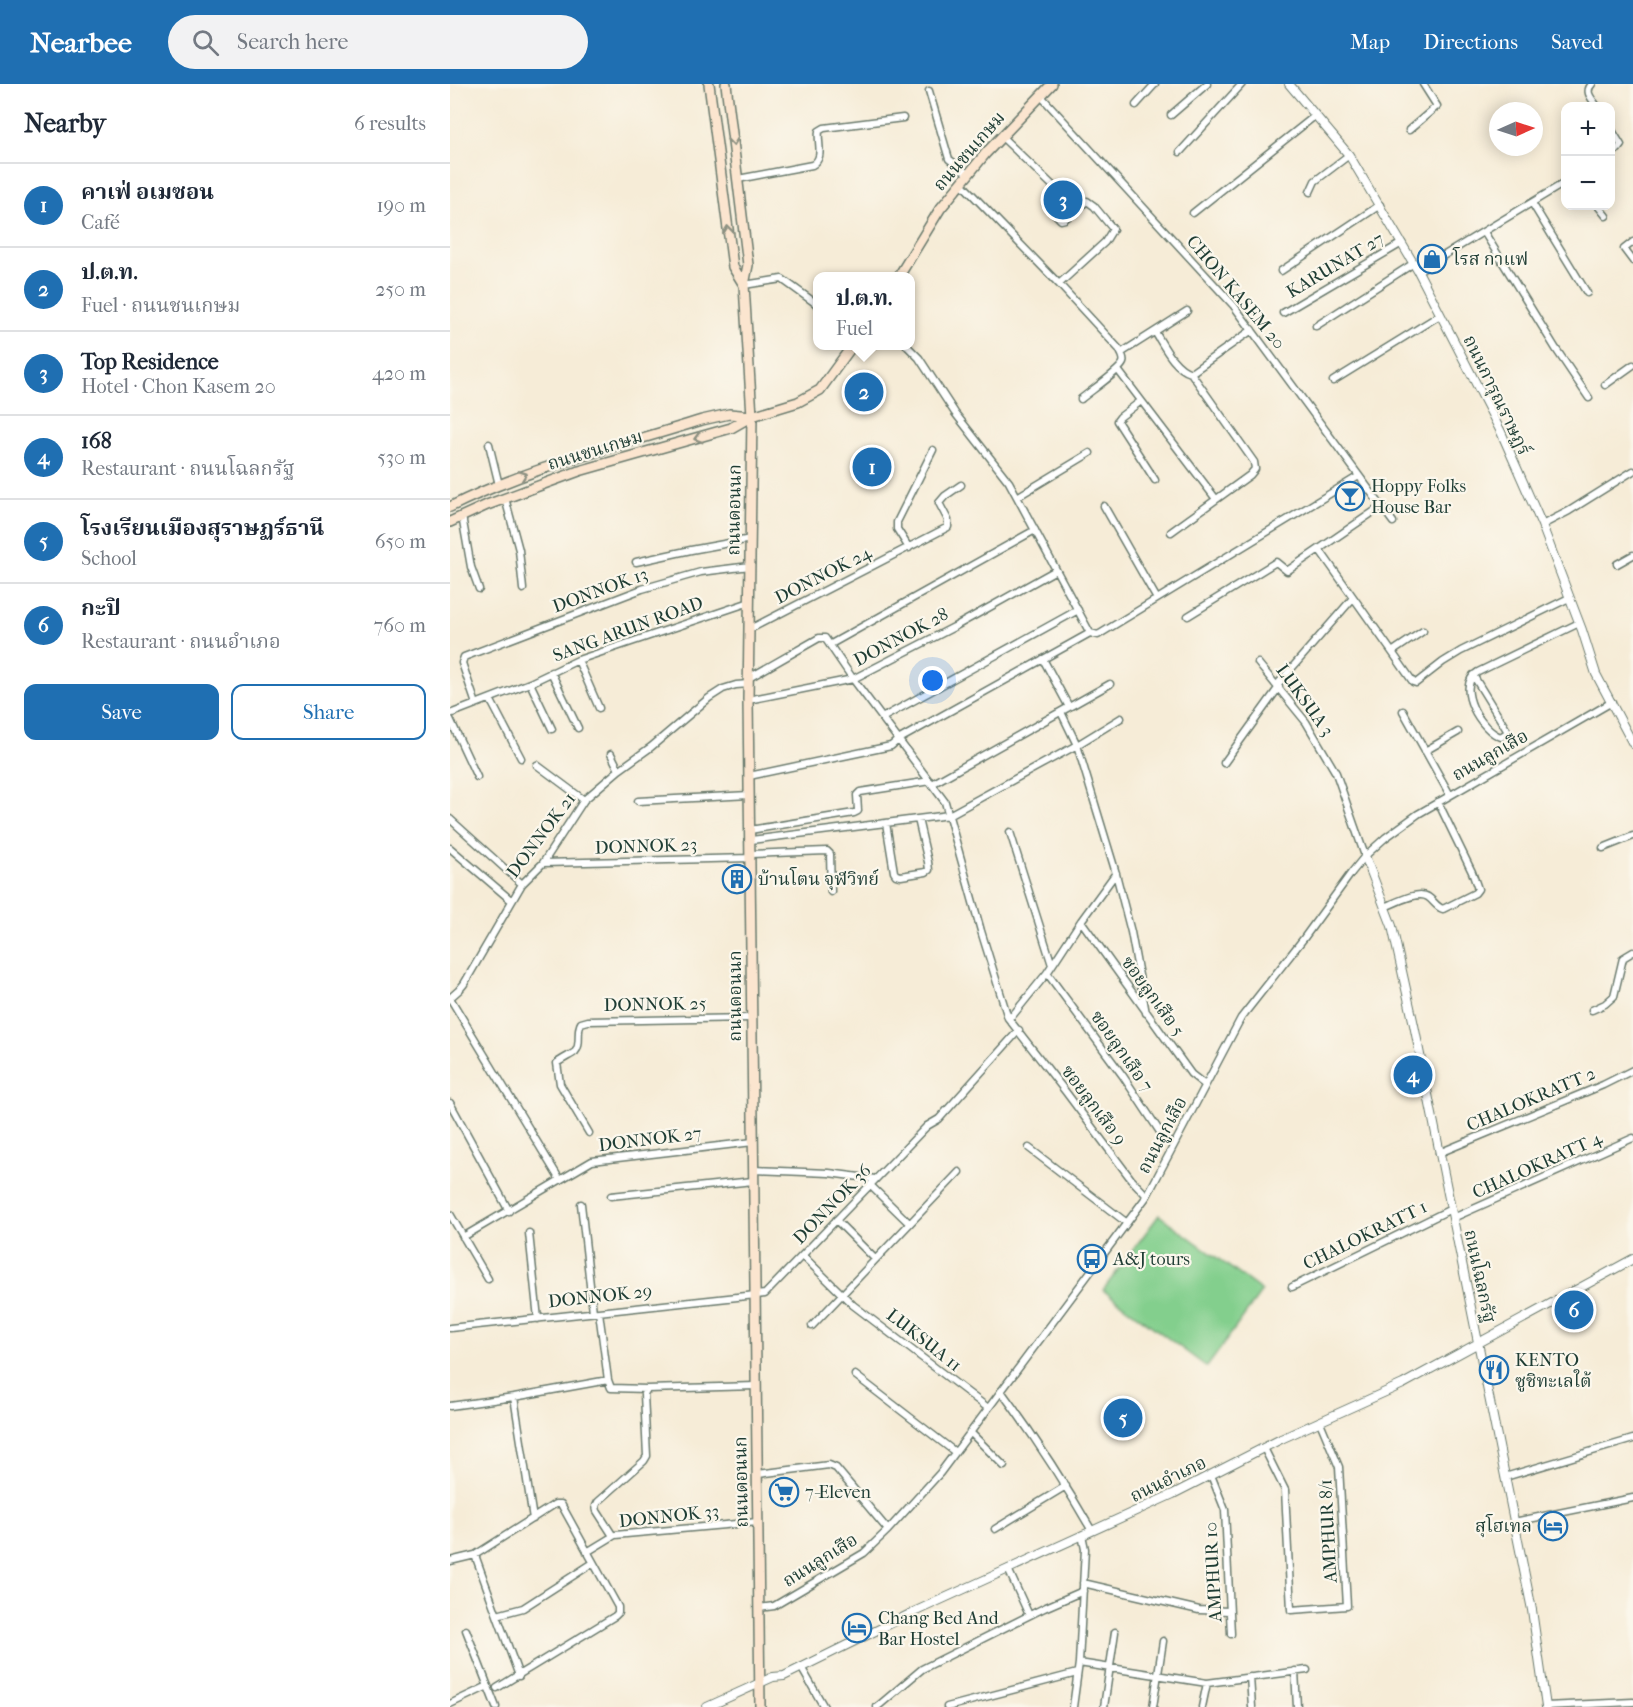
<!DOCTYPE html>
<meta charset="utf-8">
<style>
body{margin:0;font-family:"IM FELL French Canon","Noto Serif Thai",serif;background:#f2f2f3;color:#1f2937}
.controls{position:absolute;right:18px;top:18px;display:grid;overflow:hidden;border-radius:12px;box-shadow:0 3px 15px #0003}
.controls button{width:54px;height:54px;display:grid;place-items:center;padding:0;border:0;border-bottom:2px solid #e0e1e3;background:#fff;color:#1f2937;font:30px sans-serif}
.compass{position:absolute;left:1039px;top:18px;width:54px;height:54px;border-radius:50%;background:#fff;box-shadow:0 3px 15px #0003;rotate:87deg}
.you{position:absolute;left:483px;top:597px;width:21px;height:21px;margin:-15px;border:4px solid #fff;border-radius:50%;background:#1a73e8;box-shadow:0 0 0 9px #1a73e833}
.badge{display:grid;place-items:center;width:39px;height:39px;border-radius:50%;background:#1f6fb2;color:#fff;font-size:20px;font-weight:700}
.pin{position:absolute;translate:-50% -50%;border:3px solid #fff;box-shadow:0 2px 6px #0006}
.popup{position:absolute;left:363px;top:188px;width:102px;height:78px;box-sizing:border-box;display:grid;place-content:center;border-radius:12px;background:#fff;filter:drop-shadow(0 2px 4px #0005);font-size:20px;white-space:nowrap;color:#747a83}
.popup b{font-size:22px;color:#1f2937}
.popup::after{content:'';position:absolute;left:50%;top:100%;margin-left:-12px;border:12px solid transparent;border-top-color:#fff}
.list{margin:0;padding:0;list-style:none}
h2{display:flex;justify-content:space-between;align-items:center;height:78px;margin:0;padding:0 24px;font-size:26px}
h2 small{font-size:20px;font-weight:400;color:#747a83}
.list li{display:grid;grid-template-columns:39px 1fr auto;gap:18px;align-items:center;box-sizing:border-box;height:84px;padding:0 24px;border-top:2px solid #e0e1e3}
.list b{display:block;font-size:22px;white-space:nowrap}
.list p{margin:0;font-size:20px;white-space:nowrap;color:#747a83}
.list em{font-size:20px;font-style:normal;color:#747a83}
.actions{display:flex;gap:12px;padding:18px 24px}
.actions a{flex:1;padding:14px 0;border:2px solid #1f6fb2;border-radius:12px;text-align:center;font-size:21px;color:#1f6fb2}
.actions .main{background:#1f6fb2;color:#fff}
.icon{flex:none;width:33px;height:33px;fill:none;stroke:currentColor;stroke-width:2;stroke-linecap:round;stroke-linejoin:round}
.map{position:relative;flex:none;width:1183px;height:1623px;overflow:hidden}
header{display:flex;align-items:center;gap:36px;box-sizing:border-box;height:84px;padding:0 30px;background:#1f6fb2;color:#fff}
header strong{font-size:28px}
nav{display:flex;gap:33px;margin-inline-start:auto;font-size:21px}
.search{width:420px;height:54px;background:#f2f2f3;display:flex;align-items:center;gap:15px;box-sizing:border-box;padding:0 21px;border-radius:33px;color:#747a83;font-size:22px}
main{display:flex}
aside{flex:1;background:#fff}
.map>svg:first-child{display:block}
.green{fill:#83cf8d;stroke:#518660;stroke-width:1.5}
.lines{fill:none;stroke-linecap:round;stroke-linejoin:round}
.minor-casing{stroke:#6a7a6d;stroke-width:9}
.tertiary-casing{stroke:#6a7a6d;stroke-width:10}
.secondary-casing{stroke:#6a7a6d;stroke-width:12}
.minor{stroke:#fff;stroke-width:6}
.tertiary{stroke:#fff;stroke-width:8}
.secondary{stroke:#fbe5cf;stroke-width:9}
.oneway{stroke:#8d9182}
.labels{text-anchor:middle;stroke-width:4.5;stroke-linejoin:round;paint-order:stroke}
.street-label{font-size:18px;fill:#1f3d34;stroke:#fbf7ec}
.poi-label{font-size:18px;fill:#1f3d34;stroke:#fbf7ec;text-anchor:start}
</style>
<header>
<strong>Nearbee</strong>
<div class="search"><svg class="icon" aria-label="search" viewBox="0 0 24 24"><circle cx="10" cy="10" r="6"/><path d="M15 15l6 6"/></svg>Search here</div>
<nav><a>Map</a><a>Directions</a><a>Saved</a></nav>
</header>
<main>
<aside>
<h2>Nearby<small>6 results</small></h2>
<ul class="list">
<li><span class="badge">1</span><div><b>คาเฟ่ อเมซอน</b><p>Café</p></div><em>190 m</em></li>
<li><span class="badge">2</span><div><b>ป.ต.ท.</b><p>Fuel · ถนนชนเกษม</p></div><em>250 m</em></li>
<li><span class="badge">3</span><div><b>Top Residence</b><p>Hotel · Chon Kasem 20</p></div><em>420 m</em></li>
<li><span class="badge">4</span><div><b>168</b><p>Restaurant · ถนนโฉลกรัฐ</p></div><em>530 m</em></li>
<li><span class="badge">5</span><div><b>โรงเรียนเมืองสุราษฏร์ธานี</b><p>School</p></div><em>650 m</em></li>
<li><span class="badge">6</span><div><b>กะปิ</b><p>Restaurant · ถนนอำเภอ</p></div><em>760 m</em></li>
</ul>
<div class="actions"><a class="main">Save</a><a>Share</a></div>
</aside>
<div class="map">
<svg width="1183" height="1623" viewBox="0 0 1183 1623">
<rect width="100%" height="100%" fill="#fbf7ec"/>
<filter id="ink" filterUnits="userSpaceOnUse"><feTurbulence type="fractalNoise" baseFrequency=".0167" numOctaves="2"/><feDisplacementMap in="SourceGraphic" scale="12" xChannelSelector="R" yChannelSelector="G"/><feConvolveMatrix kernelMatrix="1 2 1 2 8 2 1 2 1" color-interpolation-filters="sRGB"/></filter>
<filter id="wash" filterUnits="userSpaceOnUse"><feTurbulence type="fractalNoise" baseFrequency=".008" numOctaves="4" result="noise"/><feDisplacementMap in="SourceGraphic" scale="24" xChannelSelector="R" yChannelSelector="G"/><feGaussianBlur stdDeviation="1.35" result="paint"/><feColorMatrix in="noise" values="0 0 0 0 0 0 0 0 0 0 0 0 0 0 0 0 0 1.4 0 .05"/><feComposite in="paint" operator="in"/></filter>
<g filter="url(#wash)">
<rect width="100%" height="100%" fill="#f6ecd7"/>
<path class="green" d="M709 1131 812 1207 757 1283 653 1206Z"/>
</g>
<g filter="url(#ink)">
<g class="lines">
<g class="minor-casing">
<path id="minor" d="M1142 0C1134 8 1142 15 1147 22
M479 7 499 75 519 91
M590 11 784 222 943 438
M686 21 705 0
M721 31 757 0
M1160 43 1171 61 1168 65 1160 70
M959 46 987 22 973 0
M552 53 602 101 604 109 596 120 611 136 615 135 637 117 644 122 663 145 655 158 609 200
M730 68 792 0
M288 95 362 81C375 74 367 59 369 47L374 44 453 34
M512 100 609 200 669 265C671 269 675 274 673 279 670 287 639 308 631 315
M860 108 865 97 899 71
M1082 119 1137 209
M1148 122 1156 132
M743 129 866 31
M1034 148 1106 265 1139 314
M1183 158 1174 165 1183 177
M831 187 930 121
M968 187 1116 98
M294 201 332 195 368 221
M833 229 952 159
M866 242 964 179
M705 248C714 262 724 284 741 289
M457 262 469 274 505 329 559 398 640 549
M671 269 737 227
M668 286 766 415
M883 297 990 231
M1155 301 1183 281
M691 317 670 333 667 337 705 396
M39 360 49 401
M567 413 640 369
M55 414 69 466 73 505
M654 422 707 515
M12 432 21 483 29 505
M1092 441 1119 427 1183 387
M721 448 800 391 805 385 804 378 741 289 802 246
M459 464 447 445V438L483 366
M869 465 942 568 973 547
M186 478 241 466 301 455
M1167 480 1183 471
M738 532 826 478 837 487 932 422
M300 545 498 443V436L489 419 495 412 511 401
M381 560 585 446
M942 568 963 598 966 599 993 578 1011 567 1119 514
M593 575 619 623
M128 576 149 624
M808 579 856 638 886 689 915 772
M101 588 128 644
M1023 591 1058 648 1051 653C1031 647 1004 602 1028 588L1129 539
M299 594 369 554H375L403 595 495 718 531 847 558 934 615 1007 681 1095 697 1112
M80 599 102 645
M827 601 903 514
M40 615 71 674
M298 616 403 595 504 543 606 486
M26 620 12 579 14 573 192 505 251 488 300 482
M953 627 1000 711
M611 628 627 661 665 786 681 848 696 929
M0 630 80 599 128 576 300 518
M432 634 628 526
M0 635 27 693
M975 667 1008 648
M161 670 169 686
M774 679 829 603
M87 681 134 716
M299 692 441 662 448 656 640 549 648 551 909 392
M482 700 660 600
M188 717 299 711
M0 735 72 800
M436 739 444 788 446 791 451 792 476 788 479 786 478 778 468 735
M300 746 404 729 408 727 407 711 410 708 480 697
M560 748 602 881
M301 756 499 731 627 661 671 634
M0 764 62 817
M1153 764 1183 752
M301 770 377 767 380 770 381 808
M93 779 301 774
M935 823C945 819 968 806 978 813 984 817 986 823 993 825L1025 809 1028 805 1022 788 988 718
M631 837 741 990 755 1001
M597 889 673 992 710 1048 723 1062
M0 914 9 906 14 900 72 800 93 779 134 716 169 686 201 663 259 614 273 605 286 601 299 600
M0 914 110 1096
M1142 926 1155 920 1164 912 1173 874 1183 868
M558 934 563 931 597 889 631 837 666 789
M0 1019 59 1127
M139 1049 110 1000 107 979C112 975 121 971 125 968 132 961 126 947 131 939L138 937 301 934
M579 1064 677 1139
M989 1069 1153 1001 1183 986
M303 1086 379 1089 425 1095
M420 1101 459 1139
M161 1112 303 1097
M131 1120 143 1228
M0 1130 38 1195
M1003 1134 1183 1054
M386 1136 425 1175
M79 1149 88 1235
M13 1153 142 1077 303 1058
M353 1172 403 1221 538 1324
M842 1203 1001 1125
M362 1242 509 1088
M0 1244 315 1210 477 1042 489 1035 569 946
M405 1291 505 1368
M158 1296 161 1304 197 1305
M551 1307C584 1352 614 1398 642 1447
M64 1313 83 1435
M0 1322 64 1313 158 1296 149 1228
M520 1348 554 1382
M814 1364 835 1406 841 1526 897 1522 889 1383 870 1338
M308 1390 379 1381 386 1384 438 1446
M761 1391 775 1426 781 1550
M1055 1393 1183 1355
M1064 1438 1183 1414
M545 1445 616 1402
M163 1452 147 1427 146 1422 148 1418 194 1377 197 1372 194 1310 197 1305 306 1302
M137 1468 165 1451 308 1438
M25 1471 69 1592
M0 1477 25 1471 105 1420H111L168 1523V1529L165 1532 47 1604
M558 1485 579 1531
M633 1499 749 1526 780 1527
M309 1524 324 1522 414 1469 438 1446 490 1389 697 1112 791 934 854 854 902 788 915 772 935 754 968 730 1162 618
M47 1531 73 1524 143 1479
M16 1546 46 1623
M629 1579 757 1599 857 1586
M351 1583 374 1623
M845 1587 847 1623
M800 1593 802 1623
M0 1620 38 1602
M1096 1622 1183 1618
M427 1623 472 1585 594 1524 633 1507
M497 1623 627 1589
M623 1623 629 1579 635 1465 632 1451
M654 1623 665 1548
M703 1623 713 1557
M752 1623 757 1599"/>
</g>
<g class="tertiary-casing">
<path id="tertiary" d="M839 0 899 71 968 187 1051 348 1092 441 1132 546 1146 590 1183 660
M915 772 942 842 964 941 1082 1526 1096 1623
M257 1623 323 1593 334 1592 466 1527 723 1410 831 1355 953 1300 1183 1175"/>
</g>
<g class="secondary-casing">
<path id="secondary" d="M259 0 283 183 294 201
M276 0 298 181 294 201 302 332 298 616 310 1623
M449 192 490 125 536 69 602 0
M0 423C79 383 167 363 252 336L279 330 302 332
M0 438 37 421 129 387 281 344 302 332 348 318 370 306 402 262"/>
</g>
<use href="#minor" class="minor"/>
<use href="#tertiary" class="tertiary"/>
<use href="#secondary" class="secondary"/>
</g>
<defs><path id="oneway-chevron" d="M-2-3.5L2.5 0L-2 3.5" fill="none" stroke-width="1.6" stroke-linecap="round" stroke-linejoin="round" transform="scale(1.5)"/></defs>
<g class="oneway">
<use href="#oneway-chevron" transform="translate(283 58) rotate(83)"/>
<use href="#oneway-chevron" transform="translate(278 146) rotate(-97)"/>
<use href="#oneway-chevron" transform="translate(248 354) rotate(164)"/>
<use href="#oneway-chevron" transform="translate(73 391) rotate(-21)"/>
</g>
</g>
<defs>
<g id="shop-ring" transform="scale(1.5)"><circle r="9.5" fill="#fbf7ec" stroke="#1f6fb2" stroke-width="1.5"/><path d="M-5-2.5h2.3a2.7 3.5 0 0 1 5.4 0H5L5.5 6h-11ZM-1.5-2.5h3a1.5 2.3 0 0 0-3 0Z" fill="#1f6fb2"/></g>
<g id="bar-ring" transform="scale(1.5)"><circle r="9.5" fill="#fbf7ec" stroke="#1f6fb2" stroke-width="1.5"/><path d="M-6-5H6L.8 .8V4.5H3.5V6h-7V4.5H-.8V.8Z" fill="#1f6fb2"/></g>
<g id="building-ring" transform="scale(1.5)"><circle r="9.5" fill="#fbf7ec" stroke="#1f6fb2" stroke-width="1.5"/><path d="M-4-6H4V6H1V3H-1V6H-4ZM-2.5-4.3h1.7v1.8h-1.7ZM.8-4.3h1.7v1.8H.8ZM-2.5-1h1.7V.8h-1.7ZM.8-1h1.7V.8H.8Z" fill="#1f6fb2"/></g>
<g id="bus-ring" transform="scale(1.5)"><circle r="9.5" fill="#fbf7ec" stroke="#1f6fb2" stroke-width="1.5"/><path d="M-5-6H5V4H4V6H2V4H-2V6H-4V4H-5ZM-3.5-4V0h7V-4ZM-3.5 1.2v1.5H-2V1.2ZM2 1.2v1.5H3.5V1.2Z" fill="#1f6fb2"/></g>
<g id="restaurant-ring" transform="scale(1.5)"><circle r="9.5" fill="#fbf7ec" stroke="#1f6fb2" stroke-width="1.5"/><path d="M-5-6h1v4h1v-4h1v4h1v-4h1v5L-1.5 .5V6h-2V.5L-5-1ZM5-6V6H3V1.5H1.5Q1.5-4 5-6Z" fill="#1f6fb2"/></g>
<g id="supermarket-ring" transform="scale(1.5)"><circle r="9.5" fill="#fbf7ec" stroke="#1f6fb2" stroke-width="1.5"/><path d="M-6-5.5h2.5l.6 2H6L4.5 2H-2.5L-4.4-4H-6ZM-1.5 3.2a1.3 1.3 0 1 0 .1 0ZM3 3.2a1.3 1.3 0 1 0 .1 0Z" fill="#1f6fb2"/></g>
<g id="hotel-ring" transform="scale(1.5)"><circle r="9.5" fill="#fbf7ec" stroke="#1f6fb2" stroke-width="1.5"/><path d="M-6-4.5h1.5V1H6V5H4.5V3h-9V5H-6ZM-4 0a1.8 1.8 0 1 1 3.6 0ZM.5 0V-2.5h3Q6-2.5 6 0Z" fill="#1f6fb2"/></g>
</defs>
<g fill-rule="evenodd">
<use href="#shop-ring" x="982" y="175"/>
<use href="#bar-ring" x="900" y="412"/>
<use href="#building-ring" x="287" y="795"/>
<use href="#bus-ring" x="642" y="1175"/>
<use href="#restaurant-ring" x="1044" y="1286"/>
<use href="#supermarket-ring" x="334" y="1408"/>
<use href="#hotel-ring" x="1103" y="1442"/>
<use href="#hotel-ring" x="407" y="1544"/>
</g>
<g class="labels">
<g class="street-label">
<text transform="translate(519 67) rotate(-49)" y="6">ถนนชนเกษม</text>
<text transform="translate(885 181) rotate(-31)" y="6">KARUNAT 27</text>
<text transform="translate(786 208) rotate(50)" y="6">CHON KASEM 20</text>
<text transform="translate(1047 311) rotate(64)" y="6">ถนนการุณราษฏร์</text>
<text transform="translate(145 366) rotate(-17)" y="6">ถนนชนเกษม</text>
<text transform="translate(284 426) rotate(-89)" y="6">ถนนดอนนก</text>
<text transform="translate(373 491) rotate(-27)" y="6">DONNOK 24</text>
<text transform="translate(150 506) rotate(-20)" y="6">DONNOK 13</text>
<text transform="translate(178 545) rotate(-20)" y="6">SANG ARUN ROAD</text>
<text transform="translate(451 553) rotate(-28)" y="6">DONNOK 28</text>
<text transform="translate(855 616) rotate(54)" y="6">LUKSUA 3</text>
<text transform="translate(1040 671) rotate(-30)" y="6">ถนนลูกเสือ</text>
<text transform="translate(91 751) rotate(-53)" y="6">DONNOK 21</text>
<text transform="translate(196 762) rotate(-2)" y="6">DONNOK 23</text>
<text transform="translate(285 912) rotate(-90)" y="6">ถนนดอนนก</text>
<text transform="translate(703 912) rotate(54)" y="6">ซอยลูกเสือ 5</text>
<text transform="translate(205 920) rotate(-1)" y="6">DONNOK 25</text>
<text transform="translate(672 967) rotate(55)" y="6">ซอยลูกเสือ 7</text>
<text transform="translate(1081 1015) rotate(-23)" y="6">CHALOKRATT 2</text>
<text transform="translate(644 1021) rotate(53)" y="6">ซอยลูกเสือ 9</text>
<text transform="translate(712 1051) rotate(-62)" y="6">ถนนลูกเสือ</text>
<text transform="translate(200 1055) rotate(-7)" y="6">DONNOK 27</text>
<text transform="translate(1087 1081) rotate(-24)" y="6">CHALOKRATT 4</text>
<text transform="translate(382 1120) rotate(-46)" y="6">DONNOK 36</text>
<text transform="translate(915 1151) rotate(-26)" y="6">CHALOKRATT 1</text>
<text transform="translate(1030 1192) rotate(78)" y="6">ถนนโฉลกรัฐ</text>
<text transform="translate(150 1212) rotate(-6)" y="6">DONNOK 29</text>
<text transform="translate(474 1256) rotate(38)" y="6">LUKSUA 11</text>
<text transform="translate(718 1395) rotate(-26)" y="6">ถนนอำเภอ</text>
<text transform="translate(291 1398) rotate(-91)" y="6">ถนนดอนนก</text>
<text transform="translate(219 1432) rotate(-6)" y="6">DONNOK 33</text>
<text transform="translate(878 1447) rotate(-93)" y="6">AMPHUR 8/1</text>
<text transform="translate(370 1476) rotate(-32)" y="6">ถนนลูกเสือ</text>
<text transform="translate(763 1488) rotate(-93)" y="6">AMPHUR 10</text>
</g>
<g class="poi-label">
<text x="1003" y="181">โรส กาแฟ</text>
<text x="921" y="408">Hoppy Folks<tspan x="921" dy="21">House Bar</tspan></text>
<text x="308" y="801">บ้านโตน จุฬวิทย์</text>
<text x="663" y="1181">A&amp;J tours</text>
<text x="1065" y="1282">KENTO<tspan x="1065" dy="21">ซูชิทะเลใต้</tspan></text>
<text x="355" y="1414">7-Eleven</text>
<text x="1082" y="1448" text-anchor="end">สุโฮเทล</text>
<text x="428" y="1540">Chang Bed And<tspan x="428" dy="21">Bar Hostel</tspan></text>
</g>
</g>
</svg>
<div class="controls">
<button>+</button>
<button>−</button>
</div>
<svg class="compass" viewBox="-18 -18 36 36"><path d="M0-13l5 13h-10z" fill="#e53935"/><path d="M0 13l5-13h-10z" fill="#747a83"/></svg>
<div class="you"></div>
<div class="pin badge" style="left:422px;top:383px">1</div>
<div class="pin badge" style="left:414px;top:308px">2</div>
<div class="popup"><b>ป.ต.ท.</b>Fuel</div>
<div class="pin badge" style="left:613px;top:116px">3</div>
<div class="pin badge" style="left:963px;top:991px">4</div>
<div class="pin badge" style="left:673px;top:1334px">5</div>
<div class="pin badge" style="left:1124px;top:1226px">6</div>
</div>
</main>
